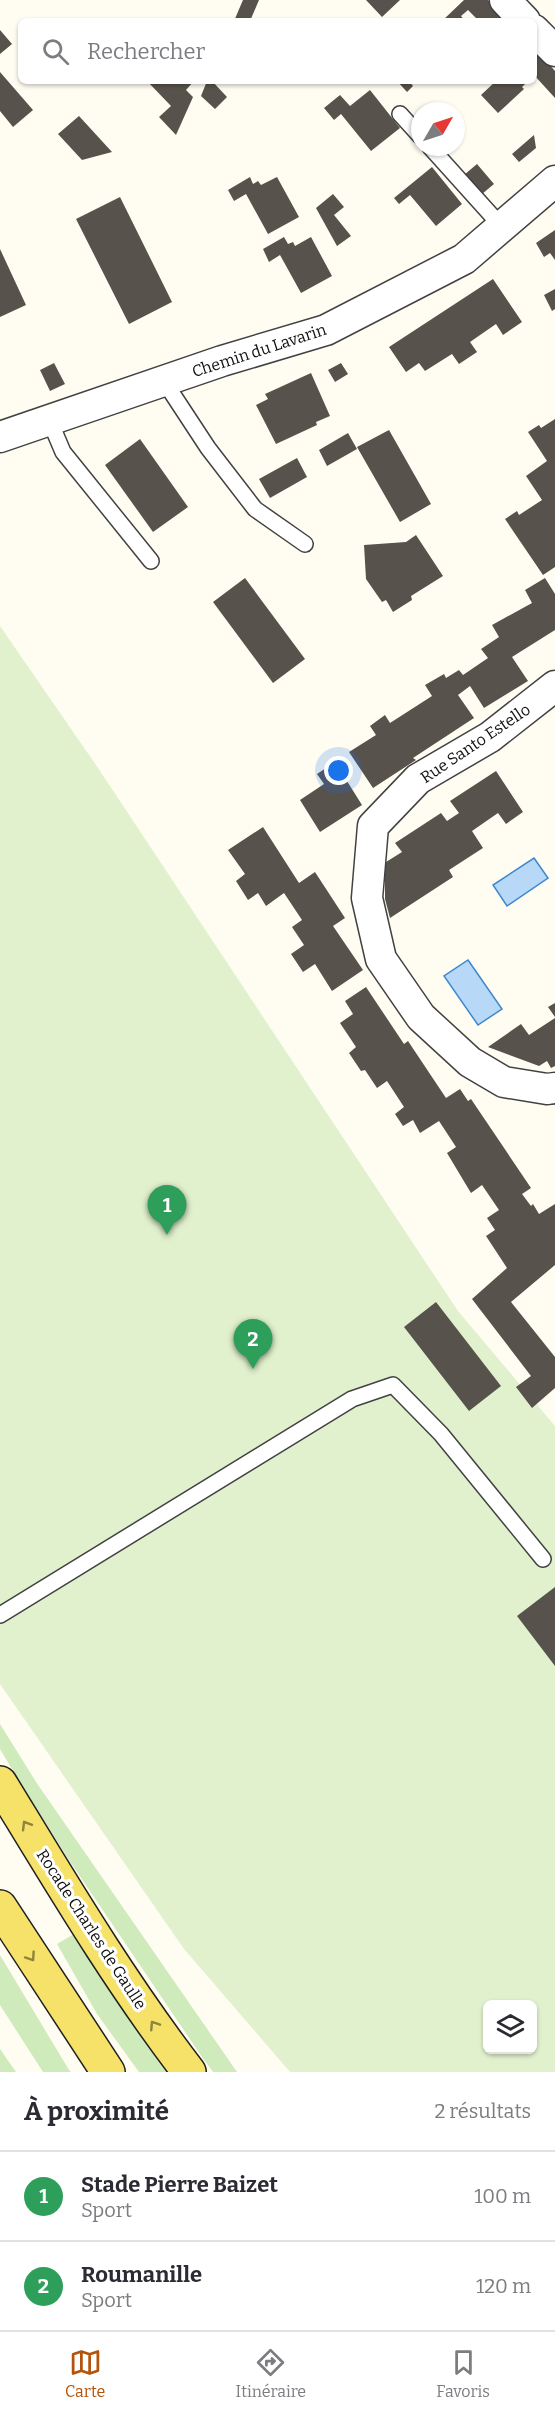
<!DOCTYPE html>
<html lang="fr">
<meta charset="utf-8">
<style>
body{margin:0;font-family:Bitter,serif;background:#f7f7f7;color:#2b2b33}
.controls{position:absolute;right:18px;bottom:18px;display:grid;overflow:hidden;border-radius:9px;box-shadow:0 2px 4px #0004}
.controls button{width:54px;height:54px;display:grid;place-items:center;padding:0;border:0;border-bottom:2px solid #e1e1e2;background:#fff;color:#2b2b33;font:30px sans-serif}
.compass{position:absolute;left:411px;top:102px;width:54px;height:54px;border-radius:50%;background:#fff;box-shadow:0 2px 4px #0004;rotate:51deg}
.you{position:absolute;left:339px;top:771px;width:21px;height:21px;margin:-15px;border:4px solid #fff;border-radius:50%;background:#1a73e8;box-shadow:0 0 0 9px #1a73e833}
.badge{display:grid;place-items:center;width:39px;height:39px;border-radius:50%;background:#b45309;color:#fff;font-size:20px;font-weight:700}
.pin{position:absolute;translate:-50% -50px;filter:drop-shadow(0 2px 3px #0008)}
.pin::after{content:'';position:absolute;top:32px;width:21px;height:18px;background:inherit;clip-path:polygon(0 0,100% 0,50% 100%)}
.list{margin:0;padding:0;list-style:none}
h2{display:flex;justify-content:space-between;align-items:center;height:78px;margin:0;padding:0 24px;font-size:26px}
h2 small{font-size:20px;font-weight:400;color:#7c7c81}
.list li{display:grid;grid-template-columns:39px 1fr auto;gap:18px;align-items:center;box-sizing:border-box;height:90px;padding:0 24px;border-top:2px solid #e1e1e2}
.list b{display:block;font-size:22px;white-space:nowrap}
.list p{margin:0;font-size:20px;white-space:nowrap;color:#7c7c81}
.list em{font-size:20px;font-style:normal;color:#7c7c81}
.icon{flex:none;width:33px;height:33px;fill:none;stroke:currentColor;stroke-width:2;stroke-linecap:round;stroke-linejoin:round}
.map{position:relative;flex:none;width:555px;height:2072px;overflow:hidden}
.search{position:absolute;background:#fff;box-shadow:0 2px 4px #0004;left:18px;right:18px;top:18px;height:66px;display:flex;align-items:center;gap:15px;box-sizing:border-box;padding:0 21px;border-radius:9px;color:#7c7c81;font-size:22px}
.sheet{height:258px;background:#fff}
nav{display:flex;justify-content:space-around;align-items:center;box-sizing:border-box;height:84px;border-top:2px solid #e1e1e2;background:#fff;font-size:16px;color:#7c7c81}
nav a{display:grid;justify-items:center;gap:3px}
nav .on{color:#b45309}
.map>svg:first-child{display:block}
.green{fill:#cfeabb}
.pitch{fill:#e1f1cd;fill-rule:evenodd}
.water{fill:#b7d8f6;stroke:#3e87cd;stroke-width:1.5}
.building{fill:#58524c}
.lines{fill:none;stroke-linecap:round;stroke-linejoin:round}
.lane-casing{stroke:#424242;stroke-width:18}
.street-casing{stroke:#424242;stroke-width:33}
.primary-casing{stroke:#202020;stroke-width:36}
.lane{stroke:#fff;stroke-width:15}
.street{stroke:#fff;stroke-width:30}
.primary{stroke:#f7e269;stroke-width:33}
.oneway{stroke:#8f8340}
.labels{text-anchor:middle;stroke-width:6;stroke-linejoin:round;paint-order:stroke}
.street-label{font-size:16px;fill:#0f0f0f;stroke:#fff}
</style>
<div class="map">
<svg width="555" height="2072" viewBox="0 0 555 2072">
<rect width="100%" height="100%" fill="#fffdf2"/>
<path class="green" d="M0 1724 36 1782 237 2072H213L202 2057 71 1863 19 1781 0 1749Z
M74 1934 167 2072H139L97 2014 57 1944Z
M0 1955 69 2070 71 2072H43L0 2005Z
M0 2049 16 2072H0Z"/>
<path class="pitch" d="M0 626 96 765 458 1311 555 1426V2072H290L184 1949 0 1684ZM488 2004H532V2050H488Z"/>
<path class="water" d="M534 858 548 878 507 906 493 885Z
M468 960 502 1009 478 1025 444 976Z"/>
<path class="building" d="M243 0H259L250 21H234Z
M366 0H400L382 17Z
M464 0H488L508 21H479L468 10 461 16 465 21H442Z
M0 30 12 44 0 54Z
M534 47 555 71V98L534 75Z
M0 72 33 110 13 127 0 111Z
M147 81H194L186 90 193 97 176 135 159 117 171 106Z
M207 81H212L227 97 215 109 201 96Z
M397 81H409L413 86 407 92Z
M496 81H528L522 87 524 89 498 113 481 95Z
M370 90 400 128 371 151 341 114 334 120 324 108 340 95 350 106Z
M79 116 112 152 82 160 58 134Z
M534 135 536 148 519 162 512 154Z
M477 164 494 184 482 194 464 175Z
M432 167 462 204 436 226 410 195 399 204 394 198Z
M250 177 253 184 258 181 261 185 277 177 299 217 268 234 246 194 234 201 228 190Z
M333 194 344 207 334 215 351 236 337 246 316 208Z
M120 197 172 302 129 324 76 219Z
M555 230V260L550 253 544 257 536 243Z
M284 237 288 244 293 242 295 246 311 237 332 276 301 293 280 255 269 262 263 249Z
M0 249 26 305 0 317Z
M493 279 522 322 503 335 496 324 470 342 477 352 459 364 452 354 425 371 419 363 406 372 389 347Z
M555 289V309L552 311 544 295Z
M54 363 65 384 50 391 40 370Z
M341 363 348 374 335 382 328 370Z
M311 373 330 416 316 422 317 425 276 444 256 405 268 399 265 394Z
M555 419V567L543 575 505 519 517 511 519 515 542 500 526 476 547 461 528 432 539 425 541 428Z
M389 430 431 504 400 522 357 447Z
M348 433 357 449 327 466 319 450Z
M140 439 188 507 153 532 105 465Z
M297 458 307 477 270 498 259 479Z
M416 535 443 576 411 596 412 600 393 612 386 600 382 602 366 579 364 545 406 542Z
M245 578 305 659 273 683 213 602Z
M545 578 555 594V630L512 657 528 681 484 708 470 686 458 695 474 718 413 758 416 760 373 788 349 752 376 735 370 726 385 715 390 723 432 696 425 685 444 674 446 678 459 670 463 675 488 658 481 649 499 637 492 625 532 603 525 590Z
M335 762 362 805 320 832 300 800 324 784 317 774Z
M496 771 523 812 506 824 498 813 472 831 483 848 449 870 453 877 390 918 385 899V867L386 862 402 852 395 843 441 813 447 821 459 813 450 801Z
M263 827 299 883 315 872 345 918 333 926 363 970 332 991 315 964 303 972 291 954 304 945 292 927 302 920 284 893 266 906 258 893 248 900 236 881 245 874 228 850Z
M366 987 404 1044 408 1041 446 1098 460 1089 468 1101 471 1099 531 1188 522 1194 531 1206 533 1204 539 1214 555 1204V1265L511 1302 555 1357V1388L532 1408 516 1387 531 1376 472 1299 507 1268 486 1236 495 1230 487 1218 499 1210 482 1185 471 1193 447 1153 456 1147 439 1121 420 1133 413 1120 403 1126 395 1114 404 1107 387 1081 377 1088 365 1070 361 1071 349 1053 356 1047 340 1023 353 1014 345 1001Z
M555 1003V1017L548 1007Z
M555 1018V1066L551 1068 547 1061 539 1066 488 1047 521 1024 529 1035Z
M436 1302 501 1386 469 1411 404 1327Z
M555 1587V1666L517 1616Z"/>
<g class="lines">
<g class="lane-casing">
<path id="lane" d="M400 114 420 136
M430 147 502 227
M164 381 208 448 255 509 305 544
M49 419 63 452 151 561
M0 1615 352 1399 393 1385 441 1434 543 1559"/>
</g>
<g class="street-casing">
<path id="street" d="M505 0 525 21
M534 30 555 51
M0 437 222 361 326 330 464 259 555 181
M555 686 490 737 418 779 373 826 367 898 381 959 421 1017 470 1062 504 1082 547 1089 555 1088"/>
</g>
<g class="primary-casing">
<path id="primary" d="M0 1783C60 1881 119 1981 189 2072
M0 1907 108 2072"/>
</g>
<use href="#lane" class="lane"/>
<use href="#street" class="street"/>
<use href="#primary" class="primary"/>
</g>
<defs><path id="oneway-chevron" d="M-2-3.5L2.5 0L-2 3.5" fill="none" stroke-width="1.6" stroke-linecap="round" stroke-linejoin="round" transform="scale(1.5)"/></defs>
<g class="oneway">
<use href="#oneway-chevron" transform="translate(26 1825) rotate(-121)"/>
<use href="#oneway-chevron" transform="translate(31 1957) rotate(56)"/>
<use href="#oneway-chevron" transform="translate(154 2025) rotate(-123)"/>
</g>
<g class="labels">
<g class="street-label">
<text transform="translate(259 350) rotate(-18)" y="6">Chemin du Lavarin</text>
<text transform="translate(475 743) rotate(-34)" y="6">Rue Santo Estello</text>
<text transform="translate(92 1929) rotate(57)" y="6">Rocade Charles de Gaulle</text>
</g>
</g>
</svg>
<div class="controls">
<button><svg class="icon" aria-label="layers" viewBox="0 0 24 24"><path d="M12 4l9 5-9 5-9-5zM3 14l9 5 9-5"/></svg></button>
</div>
<svg class="compass" viewBox="-18 -18 36 36"><path d="M0-13l5 13h-10z" fill="#e53935"/><path d="M0 13l5-13h-10z" fill="#7c7c81"/></svg>
<div class="you"></div>
<div class="pin badge" style="left:167px;top:1235px;background:#2e9e5b">1</div>
<div class="pin badge" style="left:253px;top:1369px;background:#2e9e5b">2</div>
<div class="search"><svg class="icon" aria-label="search" viewBox="0 0 24 24"><circle cx="10" cy="10" r="6"/><path d="M15 15l6 6"/></svg>Rechercher</div>
</div>
<section class="sheet">
<h2>À proximité<small>2 résultats</small></h2>
<ul class="list">
<li><span class="badge" style="background:#2e9e5b">1</span><div><b>Stade Pierre Baizet</b><p>Sport</p></div><em>100 m</em></li>
<li><span class="badge" style="background:#2e9e5b">2</span><div><b>Roumanille</b><p>Sport</p></div><em>120 m</em></li>
</ul>
</section>
<nav>
<a class="on"><svg class="icon" aria-label="map" viewBox="0 0 24 24"><path d="M3 6l6-2 6 2 6-2v14l-6 2-6-2-6 2zM9 4v14M15 6v14"/></svg>Carte</a>
<a><svg class="icon" aria-label="directions" viewBox="0 0 24 24"><path d="M12 3l9 9-9 9-9-9zM9 14v-3h6M13 9l2 2-2 2"/></svg>Itinéraire</a>
<a><svg class="icon" aria-label="saved" viewBox="0 0 24 24"><path d="M7 4h10v16l-5-4-5 4z"/></svg>Favoris</a>
</nav>
